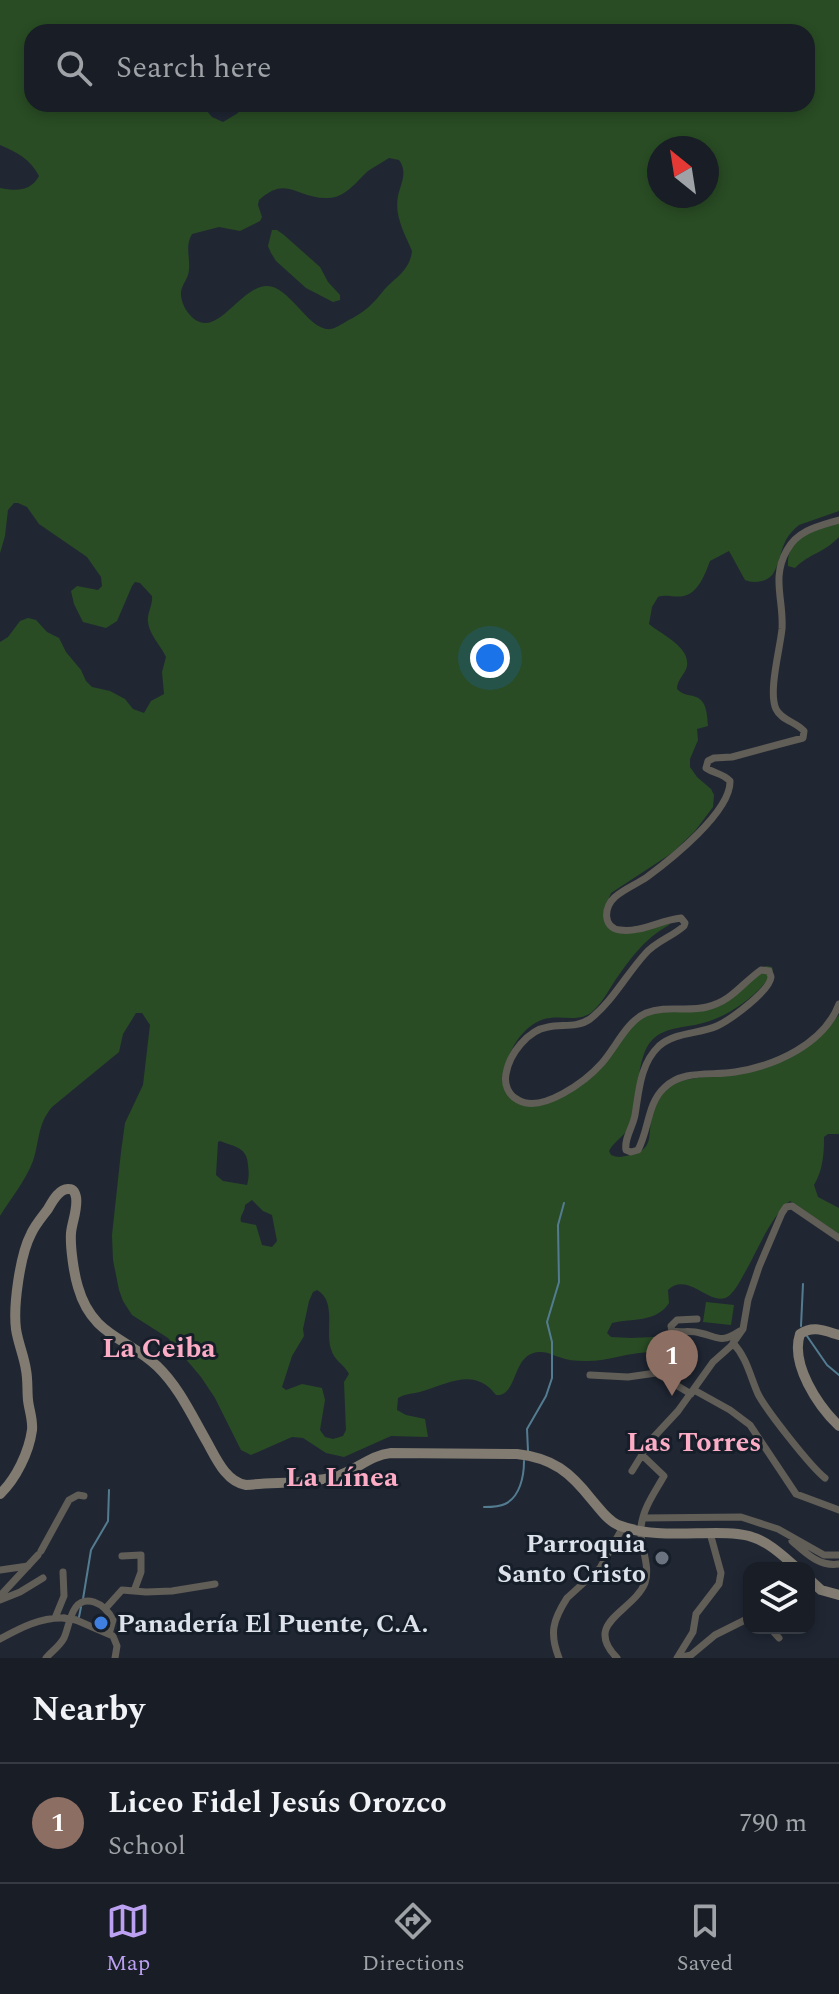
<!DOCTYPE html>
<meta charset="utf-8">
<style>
body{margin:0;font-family:Spectral,serif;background:#252a32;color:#f1f3f6}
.controls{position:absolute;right:24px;bottom:24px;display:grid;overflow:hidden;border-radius:16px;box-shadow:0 4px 12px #0003}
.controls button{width:72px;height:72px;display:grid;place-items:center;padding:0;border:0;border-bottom:2px solid #363b43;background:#181d26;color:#f1f3f6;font:40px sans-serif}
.compass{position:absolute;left:647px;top:136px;width:72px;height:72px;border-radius:50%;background:#181d26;box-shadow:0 4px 12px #0003;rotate:330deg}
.you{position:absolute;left:490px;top:658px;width:28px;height:28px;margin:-20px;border:6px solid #fff;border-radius:50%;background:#1a73e8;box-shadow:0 0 0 12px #1a73e833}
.badge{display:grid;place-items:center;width:52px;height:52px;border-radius:50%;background:#bca0f2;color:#fff;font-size:26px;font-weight:700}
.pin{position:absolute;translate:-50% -66px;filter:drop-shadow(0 2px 4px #0008)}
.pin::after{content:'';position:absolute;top:42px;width:28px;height:24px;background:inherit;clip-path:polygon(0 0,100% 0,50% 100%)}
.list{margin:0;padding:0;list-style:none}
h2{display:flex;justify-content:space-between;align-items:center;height:104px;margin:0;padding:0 32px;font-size:34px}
h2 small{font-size:26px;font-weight:400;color:#9fa2a7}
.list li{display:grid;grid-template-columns:52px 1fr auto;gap:24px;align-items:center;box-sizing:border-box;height:120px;padding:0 32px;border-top:2px solid #363b43}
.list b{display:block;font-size:30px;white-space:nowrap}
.list p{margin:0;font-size:26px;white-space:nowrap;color:#9fa2a7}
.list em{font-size:26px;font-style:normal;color:#9fa2a7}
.icon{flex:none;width:44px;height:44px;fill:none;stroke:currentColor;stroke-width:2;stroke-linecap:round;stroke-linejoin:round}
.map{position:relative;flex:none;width:839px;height:1658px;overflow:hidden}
.search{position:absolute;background:#181d26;box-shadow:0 4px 12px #0003;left:24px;right:24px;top:24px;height:88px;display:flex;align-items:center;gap:20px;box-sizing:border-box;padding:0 28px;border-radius:24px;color:#9fa2a7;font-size:30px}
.sheet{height:224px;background:#181d26}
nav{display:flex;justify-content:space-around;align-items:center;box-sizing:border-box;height:112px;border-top:2px solid #363b43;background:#181d26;font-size:22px;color:#9fa2a7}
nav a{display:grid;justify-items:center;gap:4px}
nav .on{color:#bca0f2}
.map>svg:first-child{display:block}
.green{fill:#294c24;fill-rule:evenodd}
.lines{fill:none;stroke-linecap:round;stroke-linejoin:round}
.stream{stroke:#547c91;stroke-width:2}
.street{stroke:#615d57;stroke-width:7}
.secondary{stroke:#817b71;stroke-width:10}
.street-bridge{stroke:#615d57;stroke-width:7}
.worship-dot{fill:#6b7280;stroke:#161e29;stroke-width:3}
.shop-dot{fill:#3f7fe0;stroke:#161e29;stroke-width:3}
.labels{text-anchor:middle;stroke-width:6;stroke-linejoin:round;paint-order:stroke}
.poi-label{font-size:26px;font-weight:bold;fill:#dde2ea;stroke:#161e29;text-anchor:end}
.neighbourhood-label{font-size:28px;font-weight:bold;fill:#fdacc5;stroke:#161e29}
</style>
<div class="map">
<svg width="839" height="1658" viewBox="0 0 839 1658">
<rect width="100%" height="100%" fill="#202733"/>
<path class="green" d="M0 0H839V511L799 525C779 541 784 554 774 572 769 582 754 584 745 580L729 551 710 561C705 574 699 592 684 596 675 598 667 594 658 597L652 607 649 624C660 634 690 646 687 666 685 675 677 679 677 689 684 696 688 694 696 697 707 701 707 715 708 726L697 729 698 740 690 759V767L697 777 711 789 714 795 713 807 695 831 672 853 611 893 606 905 605 918 618 928 670 924 669 925C644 939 630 959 614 982 608 992 601 1004 592 1012 579 1022 565 1016 550 1018 530 1020 513 1041 508 1060 506 1069 508 1081 509 1090L533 1105 582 1083 641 1014 718 1007 734 997 760 969 766 966 772 967 773 972C758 996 727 1018 699 1024 683 1028 666 1027 653 1039 635 1055 639 1106 629 1127 624 1137 614 1141 609 1151L611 1155C618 1158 622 1157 630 1155 657 1149 646 1132 653 1113 656 1102 663 1092 668 1083 730 1072 794 1064 839 1015V1134H828L824 1137C824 1154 823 1170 814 1185L818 1197 839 1208V1234L790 1201C770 1217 757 1252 744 1274 740 1281 736 1289 730 1295 712 1311 689 1270 668 1290L669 1303C656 1323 632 1318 612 1323L607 1333 611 1337 631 1338 679 1336 682 1339C680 1345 677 1349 670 1352 664 1355 658 1353 652 1352 629 1352 606 1362 584 1361 575 1361 567 1360 559 1357 552 1355 548 1352 541 1352 511 1351 519 1397 496 1395 475 1367 449 1383 423 1391 414 1394 406 1393 398 1398L397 1410 406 1415 425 1419 428 1437 391 1436 344 1457 326 1453 303 1438 292 1437 251 1455 241 1450 215 1398 201 1377 168 1338 132 1315 123 1301 119 1290 113 1260 112 1235 121 1152 125 1123 143 1085 150 1025 142 1013H136L123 1034 119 1052 52 1107C37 1125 40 1140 33 1161 26 1180 11 1198 0 1216V642L8 637 20 621 28 618 36 620 47 632 59 638 66 652 81 670 86 681 92 687 110 691 125 699 133 709 144 713 151 701 164 694 162 672 166 657C161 646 149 634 148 622 147 613 153 605 152 596L140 583 135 582 132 586 117 621 106 628 83 622 74 604 71 591 77 586 98 590 102 586 101 577 87 557 39 524 27 507 18 503H14L8 510 5 536 0 553V188C16 191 30 192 39 176 30 159 17 152 0 145ZM178 24H184L195 32H807V104H240L238 113 223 122 212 117 201 104H32V32H165L166 29ZM659 148H707V196H659ZM389 158 399 160C408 172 401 183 398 196 394 216 405 234 412 251 410 270 396 277 384 290 372 305 365 312 347 321 342 324 336 328 331 329 309 332 290 286 267 286 245 286 224 324 205 323 192 323 180 305 181 292 182 284 189 278 189 269 190 256 185 246 192 234L219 227 240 231 260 221 262 217 258 205 259 200C287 174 297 199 328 198 345 198 356 182 368 171 375 166 383 162 389 158ZM220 1141C235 1147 247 1147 248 1165 249 1173 249 1178 247 1185L223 1181 216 1175 218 1142ZM252 1200 263 1211 272 1215 277 1241 272 1247 262 1245 256 1225 241 1222C239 1216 245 1212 245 1205ZM317 1290C337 1301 325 1331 331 1349 334 1361 344 1364 349 1374L344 1382 346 1430 343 1436 333 1439 325 1437 320 1430 325 1400 322 1388 302 1384 286 1390 282 1387 292 1356 304 1336 303 1329 309 1301 313 1292Z
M272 230H277L284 235 320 267 328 282 340 295V300L333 302 306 288 276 261 271 253 268 246Z
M839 518V537C824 553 810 553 795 568L788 566C786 536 816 529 839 518Z
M706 1302 734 1305 731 1325 703 1322Z"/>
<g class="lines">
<path class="stream" d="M801 1326 803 1284
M807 1336 827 1365 839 1375
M528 1451 527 1429 546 1396 552 1378V1342L547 1322 559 1282 558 1225 564 1203
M484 1507C491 1507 499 1507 505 1504 520 1497 524 1476 524 1461
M83 1599 91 1550 108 1521 109 1490
M79 1617 81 1607"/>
<path class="street" d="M839 520C819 526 798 530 787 550 771 578 784 600 782 629 780 649 768 692 776 709 781 720 796 722 804 731L803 738 732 757 714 758 708 761 706 768C715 774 722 773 730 781 731 812 670 860 647 877 637 884 624 889 615 897 604 906 602 928 620 930 640 933 661 920 681 918L685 923 684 926C672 937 656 941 645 954 626 975 612 1002 590 1019 577 1028 562 1024 548 1027 528 1030 509 1054 506 1074 504 1084 508 1095 518 1100 542 1114 586 1081 602 1063 616 1047 627 1021 646 1013 666 1005 687 1012 707 1007 732 1001 741 984 761 970L769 971C769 973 771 975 771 977 770 991 730 1020 717 1026 699 1034 675 1032 659 1046 640 1064 639 1091 635 1115 633 1127 624 1138 626 1150L631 1152 638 1150C649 1130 647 1104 664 1088 683 1069 712 1076 735 1072 775 1066 824 1044 839 1004
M697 1319 677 1320 671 1326 672 1331C681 1333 691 1330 700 1333 719 1337 720 1344 740 1331
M733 1343C747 1358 750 1376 758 1394 767 1411 810 1466 825 1478
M590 1375 628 1377 656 1373 691 1394
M694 1390 730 1410 750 1425 796 1494 839 1510
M632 1471 651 1440 678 1411 713 1362 731 1346 743 1329 748 1300 759 1267 782 1213 786 1207 792 1206 839 1238
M643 1518 741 1517 778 1529 824 1555H839
M792 1541C806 1553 819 1567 839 1564
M41 1551 69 1500 78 1495 84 1496
M122 1556 141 1555V1572L134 1591
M0 1570 28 1566
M0 1596 38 1555
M0 1600 20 1592 43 1578
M105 1609 122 1590 146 1592 172 1591 215 1584
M55 1618 64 1596 63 1572
M76 1620 113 1636 117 1646 115 1658
M770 1628 779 1638
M0 1639C20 1628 41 1617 64 1618
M46 1658C52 1651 59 1647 64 1638 70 1625 71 1595 94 1602 103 1605 109 1612 113 1620L109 1634
M559 1658C549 1633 553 1620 567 1598L600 1568 623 1527
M617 1658C582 1622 633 1612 645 1583 651 1565 639 1545 641 1527 643 1508 655 1492 664 1476L642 1455
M677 1658 693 1632 696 1614 719 1584 721 1573 710 1533
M678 1658 691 1655 715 1635 749 1618"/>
<path class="secondary" d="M839 1335C825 1331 813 1325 800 1334 790 1364 818 1406 839 1426
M0 1494C16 1479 29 1452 32 1430 33 1419 29 1410 28 1400 27 1390 28 1380 26 1370 24 1356 18 1343 16 1329 13 1306 20 1255 31 1234 35 1225 42 1217 48 1209 52 1202 59 1188 69 1189 74 1189 75 1193 76 1197 78 1209 72 1222 71 1233 70 1247 74 1274 78 1287 92 1336 126 1337 157 1366 179 1387 192 1416 207 1442 216 1458 226 1482 246 1485 274 1482 307 1484 334 1477 355 1472 369 1455 391 1453L517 1454C553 1458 570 1472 592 1500 600 1509 607 1520 618 1525 648 1537 685 1533 716 1533 727 1533 741 1533 752 1537 769 1542 784 1557 797 1568
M809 1579 821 1590 839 1595"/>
<path class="street-bridge" d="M64 1618 76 1620"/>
</g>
<circle class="worship-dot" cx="662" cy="1558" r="8"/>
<circle class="shop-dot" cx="101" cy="1623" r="8"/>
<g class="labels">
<g class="poi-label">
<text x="646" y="1552">Parroquia<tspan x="646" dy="30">Santo Cristo</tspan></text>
<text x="117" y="1632" text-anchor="start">Panadería El Puente, C.A.</text>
</g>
<g class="neighbourhood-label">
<text x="159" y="1357">La Ceiba</text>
<text x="694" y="1451">Las Torres</text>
<text x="342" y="1486">La Línea</text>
</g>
</g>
</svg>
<div class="controls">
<button><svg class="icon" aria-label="layers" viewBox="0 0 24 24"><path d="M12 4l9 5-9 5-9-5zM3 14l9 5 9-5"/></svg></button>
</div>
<svg class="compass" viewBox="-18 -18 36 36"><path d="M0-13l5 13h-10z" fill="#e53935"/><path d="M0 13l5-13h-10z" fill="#9fa2a7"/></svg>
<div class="you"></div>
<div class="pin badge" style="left:672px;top:1396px;background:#8d6e63">1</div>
<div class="search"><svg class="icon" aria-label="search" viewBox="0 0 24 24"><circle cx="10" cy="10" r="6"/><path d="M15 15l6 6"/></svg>Search here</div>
</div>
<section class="sheet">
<h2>Nearby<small></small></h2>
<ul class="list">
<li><span class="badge" style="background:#8d6e63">1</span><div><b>Liceo Fidel Jesús Orozco</b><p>School</p></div><em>790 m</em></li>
</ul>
</section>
<nav>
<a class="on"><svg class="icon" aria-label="map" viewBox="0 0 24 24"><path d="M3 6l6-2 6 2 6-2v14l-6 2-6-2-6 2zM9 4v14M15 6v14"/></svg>Map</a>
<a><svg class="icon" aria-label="directions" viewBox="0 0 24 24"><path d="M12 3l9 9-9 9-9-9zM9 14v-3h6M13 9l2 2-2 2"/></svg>Directions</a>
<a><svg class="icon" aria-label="saved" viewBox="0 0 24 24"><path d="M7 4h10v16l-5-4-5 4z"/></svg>Saved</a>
</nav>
